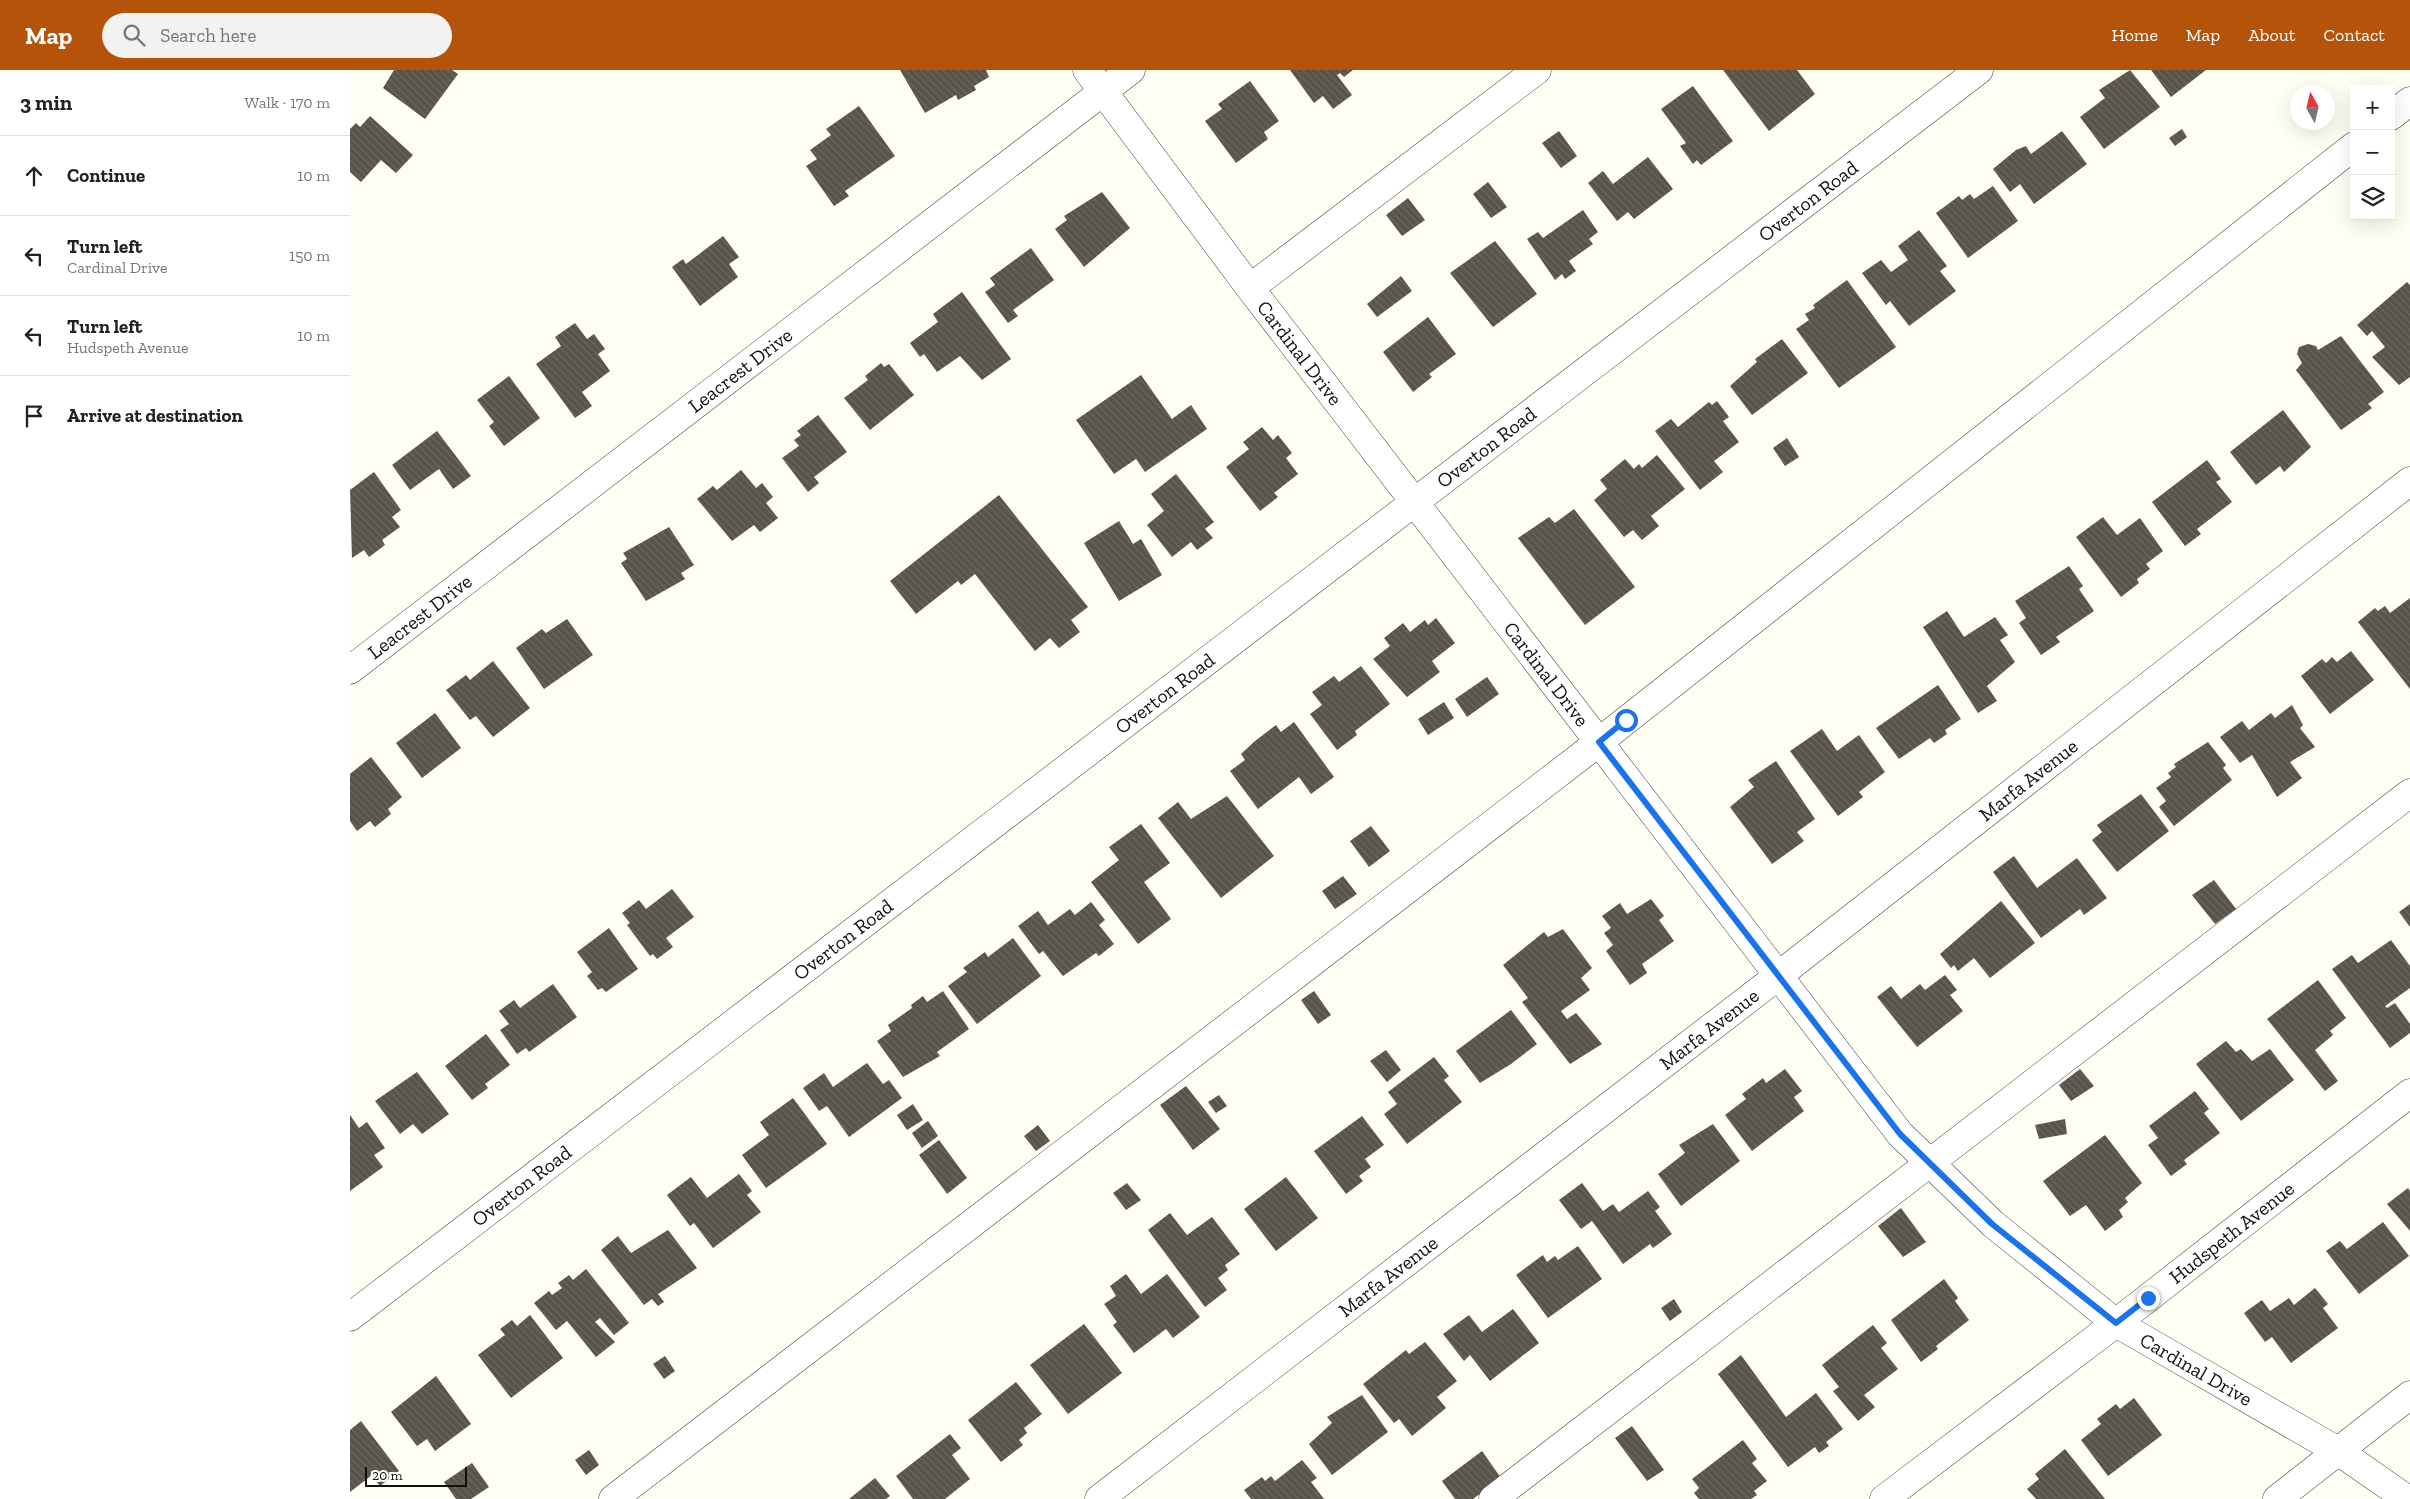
<!DOCTYPE html>
<meta charset="utf-8">
<style>
body{margin:0;font-family:"Zilla Slab",serif;background:#f2f2f2;color:#222}
.controls{position:absolute;right:15px;top:15px;display:grid;overflow:hidden;border-radius:0px;box-shadow:0 5px 20px #0002}
.controls button{width:45px;height:45px;display:grid;place-items:center;padding:0;border:0;border-bottom:1px solid #e0e0e0;background:#fff;color:#222;font:25px sans-serif}
.compass{position:absolute;left:1940px;top:15px;width:45px;height:45px;border-radius:50%;background:#fff;box-shadow:0 5px 20px #0002;rotate:352deg}
.scale{position:absolute;left:15px;bottom:12px;width:102px;box-sizing:border-box;padding-left:5px;border:2px solid #101010;border-top:0;font-size:14px;line-height:18px;white-space:nowrap;color:#101010;-webkit-text-stroke:4px #fff;paint-order:stroke}
.stop{position:absolute;width:15px;height:15px;margin:-11px;border:4px solid #1a73e8;border-radius:50%;background:#fff}
.stop.end{background:#1a73e8;border-color:#fff;box-shadow:0 1px 5px #0008}
.list{margin:0;padding:0;list-style:none}
h2{display:flex;justify-content:space-between;align-items:center;height:65px;margin:0;padding:0 20px;font-size:21px}
h2 small{font-size:16px;font-weight:400;color:#767676}
.list li{display:grid;grid-template-columns:32px 1fr auto;gap:15px;align-items:center;box-sizing:border-box;height:80px;padding:0 20px;border-top:1px solid #e0e0e0}
.list b{display:block;font-size:19px;white-space:nowrap}
.list p{margin:0;font-size:16px;white-space:nowrap;color:#767676}
.list em{font-size:16px;font-style:normal;color:#767676}
.icon{flex:none;width:28px;height:28px;fill:none;stroke:currentColor;stroke-width:2;stroke-linecap:round;stroke-linejoin:round}
.map{position:relative;flex:none;width:2060px;height:1429px;overflow:hidden}
header{display:flex;align-items:center;gap:30px;box-sizing:border-box;height:70px;padding:0 25px;background:#b45309;color:#fff}
header strong{font-size:24px}
nav{display:flex;gap:28px;margin-inline-start:auto;font-size:18px}
.search{width:350px;height:45px;background:#f2f2f2;display:flex;align-items:center;gap:12px;box-sizing:border-box;padding:0 18px;border-radius:28px;color:#767676;font-size:19px}
main{display:flex}
aside{flex:1;background:#fff}
.map>svg:first-child{display:block}
.building{fill:url(#building-back-hatch)}
.lines{fill:none;stroke-linecap:round;stroke-linejoin:round}
.minor-casing{stroke:#434343;stroke-width:29}
.minor{stroke:#fff;stroke-width:28}
.route{stroke:#1a73e8;stroke-width:6}
.labels{text-anchor:middle;stroke-width:5;stroke-linejoin:round;paint-order:stroke}
.street-label{font-size:20px;fill:#101010;stroke:#fff}
</style>
<header>
<strong>Map</strong>
<div class="search"><svg class="icon" aria-label="search" viewBox="0 0 24 24"><circle cx="10" cy="10" r="6"/><path d="M15 15l6 6"/></svg>Search here</div>
<nav><a>Home</a><a>Map</a><a>About</a><a>Contact</a></nav>
</header>
<main>
<aside>
<h2>3 min<small>Walk · 170 m</small></h2>
<ul class="list">
<li><svg class="icon" aria-label="ahead" viewBox="0 0 24 24"><path d="M12 20V5M6 11l6-6 6 6"/></svg><div><b>Continue</b></div><em>10 m</em></li>
<li><svg class="icon" aria-label="left" viewBox="0 0 24 24"><path d="M17 20v-9H6M10 6l-5 5 5 5"/></svg><div><b>Turn left</b><p>Cardinal Drive</p></div><em>150 m</em></li>
<li><svg class="icon" aria-label="left" viewBox="0 0 24 24"><path d="M17 20v-9H6M10 6l-5 5 5 5"/></svg><div><b>Turn left</b><p>Hudspeth Avenue</p></div><em>10 m</em></li>
<li><svg class="icon" aria-label="arrive" viewBox="0 0 24 24"><path d="M6 21V4h12l-3 4 3 4H6"/></svg><div><b>Arrive at destination</b></div></li>
</ul>
</aside>
<div class="map">
<svg width="2060" height="1429" viewBox="0 0 2060 1429">
<defs>
<pattern id="building-back-hatch" width="6" height="6" patternUnits="userSpaceOnUse" patternTransform="scale(1.25)"><rect width="6" height="6" fill="#59534b"/><path d="M-1 5l2 2M0 0l6 6M5-1l2 2" fill="none" stroke="#6c6761"/></pattern>
</defs>
<rect width="100%" height="100%" fill="#fffef2"/>
<path class="building" d="M44 0H102L108 4 75 49 33 18Z
M550 0H636L639 7 624 16 626 20 608 30 606 25 575 43Z
M940 0H1003L994 7 990 3 987 5 1002 25 983 39 973 26 964 33Z
M1373 0H1447L1465 24 1419 61Z
M1780 0 1810 37 1754 79 1730 47 1755 28 1749 20Z
M1801 0H1856L1821 27Z
M900 11 929 51 914 62 918 69 886 93 855 51 872 39 868 34Z
M1343 16 1383 71 1351 95 1347 90 1343 94 1330 76 1336 73 1311 39Z
M509 36 545 86 495 121 499 126 484 136 456 96 467 89 460 80 481 65 476 59Z
M20 46 63 85 46 103 31 90 11 112 0 102V59L6 53 10 57Z
M1832 59 1837 67 1825 76 1819 68Z
M1209 61 1227 86 1211 98 1192 73Z
M1712 61 1737 94 1684 134 1670 114 1660 122 1643 99 1666 80 1676 76 1681 84Z
M1298 87 1323 119 1284 149 1278 142 1267 151 1238 113 1253 101 1263 114Z
M1138 112 1157 137 1141 148 1123 124Z
M1643 116 1668 151 1618 188 1586 143 1609 126 1612 130 1620 124 1624 129Z
M752 122 780 158 734 197 705 159 717 150 714 146Z
M1058 128 1075 150 1052 166 1036 145Z
M1233 140 1248 162 1239 169 1243 174 1219 191 1226 201 1215 209 1212 204 1205 210 1177 169 1188 162 1193 168Z
M1569 160 1597 196 1590 201 1606 221 1559 256 1540 231 1536 235 1512 203 1531 190 1541 202 1558 190 1548 176Z
M373 166 389 187 379 194 388 207 350 236 322 197 333 189 336 194Z
M1145 171 1187 224 1143 257 1100 203Z
M681 178 704 210 663 240 668 246 658 253 635 222 645 215 640 208Z
M1051 206 1062 221 1027 247 1017 234Z
M1497 210 1546 277 1489 318 1446 259 1459 250 1455 244 1465 238 1463 235Z
M2057 212 2060 215V307L2049 315 2022 287 2035 277 2022 261 2017 266 2007 255Z
M612 222 661 289 632 310 610 286 587 302 574 284 570 287 560 273 588 252 583 244Z
M1078 247 1106 284 1079 304 1082 307 1063 322 1033 282Z
M225 253 237 269 244 264 255 279 248 284 260 301 232 322 242 336 225 348 186 294 211 276 205 267Z
M1991 266 2034 322 2018 334 2022 338 1991 360 1946 300 1952 293 1947 284 1949 277 1958 274 1966 276 1968 280Z
M1432 269 1458 303 1402 345 1380 316 1407 292 1405 289Z
M531 293 534 297 539 294 564 325 520 360 494 328 518 310 515 306Z
M791 305 822 349 841 335 857 359 795 402 786 389 764 404 726 350Z
M159 306 190 348 154 376 139 356 144 352 127 330Z
M1367 331 1379 347 1373 351 1389 372 1364 391 1373 402 1350 420 1305 361 1321 349 1328 357 1359 332 1362 335Z
M1933 340 1961 377 1934 402 1930 396 1906 415 1880 382Z
M468 345 497 382 464 407 469 413 458 422 432 388 449 376 444 370 451 365 447 361Z
M912 357 923 370 928 365 942 383 936 388 948 404 924 423 928 427 910 441 876 397 899 379 893 372Z
M87 361 121 406 103 419 89 399 60 420 42 395Z
M1437 368 1449 387 1435 396 1423 378Z
M1307 385 1335 419 1301 446 1309 456 1292 470 1283 460 1274 467 1244 430 1257 419 1250 410 1275 389 1284 399 1289 394 1292 398Z
M1857 390 1871 409 1866 412 1882 432 1847 459 1851 464 1835 476 1802 432Z
M391 400 406 418 412 413 423 427 416 433 428 448 410 462 404 455 382 471 347 429 363 416 367 420Z
M24 402 51 440 42 447 50 457 32 470 35 475 19 487 14 480 2 488 0 420Z
M826 404 864 452 855 459 863 468 847 480 841 472 822 487 797 455 814 441 801 424Z
M649 425 738 537 721 550 730 562 709 578 700 568 685 581 625 504 611 515 608 511 566 544 540 511Z
M1224 439 1285 517 1235 555 1168 468 1199 447 1205 453Z
M1753 447 1767 465 1790 448 1813 481 1796 494 1800 499 1787 509 1789 513 1771 527 1726 467Z
M769 451 783 474 791 469 812 505 769 531 734 473Z
M319 457 344 495 331 503 335 509 296 531 271 493 277 489 273 483Z
M1719 496 1733 516 1729 519 1744 541 1706 567 1710 572 1691 585 1669 553 1676 548 1665 531Z
M2060 528V619L2008 552 2025 538 2028 541 2035 536 2040 543Z
M1597 541 1614 567 1645 547 1658 565 1650 570 1665 592 1637 616 1647 631 1628 643 1573 557Z
M1086 548 1105 573 1082 591 1090 602 1057 627 1023 589 1040 576 1034 568 1053 553 1060 562 1075 550 1078 555Z
M217 549 243 585 194 619 166 578 192 559 196 563Z
M2001 581 2024 610 1980 644 1951 606 1972 589 1976 593 1982 587 1987 592Z
M143 591 180 638 143 667 126 646 120 650 96 620 116 605 120 610Z
M1011 596 1040 634 1005 661 1007 665 987 680 960 644 972 635 962 622 984 606 989 612Z
M1137 607 1149 624 1117 647 1105 629Z
M1588 615 1611 649 1595 660 1597 664 1584 673 1580 668 1549 689 1526 658Z
M1094 632 1104 648 1078 665 1068 649Z
M1942 635 1953 655 1950 658 1965 677 1940 692 1952 708 1927 727 1902 685 1890 693 1870 667 1892 651 1899 660 1921 643 1925 648Z
M85 643 111 678 72 708 46 673Z
M944 652 984 707 961 724 949 707 908 739 880 701 895 690 891 684 905 671 926 655 931 662Z
M1472 659 1487 681 1509 665 1535 702 1509 722 1513 727 1488 746 1440 681Z
M1858 672 1876 695 1873 698 1882 710 1824 756 1809 737 1816 731 1806 718 1821 707 1818 703 1826 697 1824 694Z
M21 687 52 727 38 739 41 744 25 757 20 751 7 761 0 751V704Z
M1426 691 1465 749 1447 762 1454 771 1422 794 1380 737 1404 717 1398 710Z
M1791 724 1819 761 1767 802 1742 770 1752 762 1747 755Z
M877 726 924 786 871 828 808 748 828 732 841 749Z
M791 754 820 793 794 812 821 849 788 874 741 812 769 790 759 777Z
M1021 756 1040 781 1019 797 1000 771Z
M1664 786 1687 818 1727 788 1757 828 1734 845 1730 839 1691 868 1643 802Z
M993 806 1007 824 985 839 972 821Z
M1864 810 1886 839 1865 854 1842 825Z
M322 819 344 847 316 868 323 877 307 889 303 884 300 886 277 855 280 853 272 843 289 830 296 839Z
M1301 829 1314 846 1309 850 1324 871 1292 894 1297 903 1280 915 1256 881 1263 875 1254 863 1261 858 1252 846 1270 833 1277 844Z
M1651 831 1685 873 1640 908 1624 888 1608 901 1604 895 1601 898 1590 884Z
M741 832 755 850 749 855 764 874 749 886 746 883 713 906 693 881 689 884 668 856 688 841 698 855 720 839 725 845Z
M2060 834V857L2049 842Z
M259 858 288 899 256 922 252 918 248 920 237 906 242 902 227 882Z
M1213 859 1242 898 1231 908 1240 920 1211 941 1217 949 1226 943 1252 974 1220 994 1172 932 1178 928 1153 895 1194 862 1198 867Z
M663 868 691 906 627 954 598 916 617 902 613 898 635 882 638 887Z
M2041 870 2060 896V918L2035 936 2037 938 2045 933 2060 954V963L2040 978 1982 899 2002 885 2008 893Z
M1595 905 1607 920 1600 925 1613 941 1567 977 1527 927 1541 916 1551 929 1570 914 1575 920Z
M1968 910 1996 948 1980 961 1983 965 1965 980 1988 1011 1975 1021 1917 949Z
M203 914 227 947 179 982 176 978 167 984 150 960 159 954 149 941 164 930 170 938Z
M593 921 619 959 587 982 590 986 553 1007 527 971 541 961 538 955 562 938 561 935 573 926 577 932Z
M964 921 981 945 968 954 951 930Z
M1161 940 1187 974 1161 994 1130 1013 1106 981Z
M136 964 160 995 135 1014 138 1018 122 1030 95 996Z
M1876 971 1886 982 1891 979 1902 991 1920 979 1944 1010 1891 1051 1846 994Z
M1036 980 1051 1000 1037 1012 1020 991Z
M1084 987 1099 1006 1094 1010 1112 1032 1057 1074 1034 1044 1047 1034 1038 1022Z
M517 993 533 1014 539 1010 552 1028 499 1067 477 1036 469 1041 453 1018 474 1003 483 1017Z
M1435 999 1452 1021 1444 1027 1454 1041 1402 1081 1375 1045 1396 1029 1392 1024 1413 1008 1416 1013Z
M1730 999 1744 1016 1721 1031 1709 1015Z
M67 1002 99 1044 72 1064 63 1054 50 1064 25 1031Z
M836 1016 870 1059 843 1080 810 1035Z
M1845 1021 1859 1039 1854 1043 1870 1063 1834 1090 1837 1094 1821 1106 1798 1075 1808 1068 1799 1056Z
M869 1025 877 1036 866 1043 858 1032Z
M443 1028 477 1074 416 1118 392 1085 419 1065 410 1052Z
M563 1034 573 1050 557 1060 547 1045Z
M0 1045 9 1058 17 1052 35 1078 24 1085 33 1097 0 1121Z
M1012 1046 1034 1075 1015 1089 1021 1097 1009 1106 1013 1111 996 1124 964 1081Z
M1715 1049 1717 1064 1689 1069 1685 1055Z
M578 1051 588 1066 572 1078 562 1063Z
M1363 1054 1390 1091 1331 1136 1308 1104 1335 1083 1329 1075Z
M688 1055 700 1071 686 1081 674 1066Z
M1755 1065 1792 1113 1775 1128 1778 1132 1769 1140 1773 1147 1755 1161 1736 1135 1720 1146 1693 1111Z
M589 1070 617 1108 597 1124 569 1085Z
M389 1104 402 1121 397 1125 411 1142 363 1178 344 1153 340 1156 317 1125 341 1107 357 1128Z
M936 1107 968 1148 926 1181 894 1139Z
M777 1113 791 1130 776 1140 763 1123Z
M1232 1113 1253 1141 1263 1134 1269 1142 1298 1121 1310 1137 1305 1141 1322 1164 1303 1178 1300 1174 1273 1194 1242 1151 1231 1159 1209 1130Z
M2058 1118 2060 1121V1161L2037 1134Z
M1551 1138 1576 1172 1553 1187 1528 1156Z
M820 1143 837 1165 862 1147 890 1184 875 1195 878 1200 868 1208 877 1220 855 1237 798 1160Z
M2033 1152 2059 1186 2009 1224 1976 1181 1990 1171 1997 1179Z
M318 1160 347 1198 308 1224 314 1232 308 1236 302 1229 294 1235 251 1180 268 1166 281 1183Z
M1228 1176 1252 1209 1198 1248 1166 1205 1193 1185 1197 1192 1205 1186 1208 1190Z
M236 1199 279 1253 264 1265 250 1248 245 1252 265 1272 246 1287 217 1251 206 1260 184 1233 199 1221 202 1225 212 1218 208 1213 219 1205 223 1210Z
M776 1204 791 1224 817 1204 850 1247 823 1268 816 1259 784 1283 763 1255 767 1252 754 1234 766 1226 760 1216Z
M1594 1209 1608 1228 1605 1231 1619 1250 1586 1276 1588 1279 1571 1292 1541 1250Z
M1965 1218 1978 1234 1973 1238 1988 1258 1941 1293 1922 1267 1915 1272 1894 1243 1912 1230 1920 1241 1939 1228 1944 1235Z
M1324 1229 1332 1242 1320 1251 1311 1238Z
M1163 1239 1189 1273 1140 1311 1120 1285 1114 1291 1093 1264 1119 1245 1132 1262Z
M180 1245 213 1288 161 1328 128 1285 155 1265 150 1259 162 1250 167 1256Z
M734 1254 772 1303 718 1344 680 1295Z
M1523 1255 1537 1273 1531 1278 1548 1299 1514 1325 1525 1337 1508 1351 1483 1321 1489 1317 1472 1295Z
M1075 1272 1107 1311 1087 1327 1096 1338 1062 1366 1049 1349 1044 1353 1013 1314 1056 1280 1059 1284Z
M1391 1285 1436 1347 1466 1323 1493 1359 1476 1372 1479 1376 1469 1383 1465 1377 1438 1397 1368 1304Z
M315 1286 325 1301 314 1309 303 1294Z
M86 1306 121 1354 85 1381 77 1369 67 1376 41 1342Z
M666 1312 692 1344 674 1358 677 1363 669 1370 673 1375 651 1392 618 1350Z
M1012 1325 1038 1362 982 1405 959 1374 982 1353 977 1347Z
M1784 1328 1812 1365 1758 1406 1731 1370 1751 1354 1747 1349 1766 1334 1770 1339Z
M11 1351 49 1401 30 1416 22 1405 0 1422V1360Z
M1282 1356 1314 1400 1297 1411 1265 1368Z
M600 1364 611 1378 602 1385 620 1409 595 1429H563L546 1406Z
M1393 1370 1407 1389 1402 1393 1417 1411 1404 1421 1407 1425 1401 1429H1349L1344 1423 1349 1418 1342 1409Z
M1715 1379 1755 1429H1686L1677 1419 1689 1409 1685 1404Z
M239 1380 249 1395 236 1405 225 1390Z
M1132 1381 1151 1408 1123 1429H1105L1092 1411Z
M952 1390 967 1408 961 1412 974 1429H901L894 1420 912 1407 915 1411 921 1406 925 1411Z
M122 1393 139 1417 121 1429H106L94 1412Z
M525 1408 540 1426 536 1429H499Z"/>
<g class="lines">
<g class="minor-casing">
<g id="minor">
<path id="s1" d="M737 0 900 218 1550 1064 1643 1154 1766 1253 1988 1381 2057 1429"/>
<path d="M2041 46 2060 31"/>
<path d="M900 218 1187 0"/>
<path id="s2" d="M0 600 781 0"/>
<path id="s3" d="M0 1247 1629 0"/>
<path d="M263 1429 1231 686 2004 76"/>
<path id="s4" d="M749 1429 1428 906 2060 411"/>
<path d="M1143 1429 2060 723"/>
<path id="s5" d="M1534 1429 1766 1253 2060 1023"/>
<path d="M1927 1429 2060 1325"/>
</g>
</g>
<use href="#minor" class="minor"/>
</g>
<g class="lines">
<path class="route" d="M1276 650 1249 672 1550 1064 1642 1154 1766 1253 1798 1228"/>
</g>
<g class="labels">
<g class="street-label">
<text dy="7" stroke="none"><textPath href="#s3" startOffset="1836">Overton Road</textPath></text>
<text dy="7" stroke="none"><textPath href="#s1" startOffset="354">Cardinal Drive</textPath></text>
<text dy="7" stroke="none"><textPath href="#s2" startOffset="492">Leacrest Drive</textPath></text>
<text dy="7" stroke="none"><textPath href="#s3" startOffset="1431">Overton Road</textPath></text>
<text dy="7" stroke="none"><textPath href="#s2" startOffset="88">Leacrest Drive</textPath></text>
<text dy="7" stroke="none"><textPath href="#s1" startOffset="759">Cardinal Drive</textPath></text>
<text dy="7" stroke="none"><textPath href="#s3" startOffset="1026">Overton Road</textPath></text>
<text dy="7" stroke="none"><textPath href="#s4" startOffset="1175">Marfa Avenue</textPath></text>
<text dy="7" stroke="none"><textPath href="#s3" startOffset="621">Overton Road</textPath></text>
<text dy="7" stroke="none"><textPath href="#s4" startOffset="770">Marfa Avenue</textPath></text>
<text dy="7" stroke="none"><textPath href="#s3" startOffset="216">Overton Road</textPath></text>
<text dy="7" stroke="none"><textPath href="#s5" startOffset="438">Hudspeth Avenue</textPath></text>
<text dy="7" stroke="none"><textPath href="#s4" startOffset="365">Marfa Avenue</textPath></text>
<text dy="7" stroke="none"><textPath href="#s1" startOffset="1719">Cardinal Drive</textPath></text>
</g>
</g>
</svg>
<div class="controls">
<button>+</button>
<button>−</button>
<button><svg class="icon" aria-label="layers" viewBox="0 0 24 24"><path d="M12 4l9 5-9 5-9-5zM3 14l9 5 9-5"/></svg></button>
</div>
<svg class="compass" viewBox="-18 -18 36 36"><path d="M0-13l5 13h-10z" fill="#e53935"/><path d="M0 13l5-13h-10z" fill="#767676"/></svg>
<div class="scale">20 m</div>
<div class="stop" style="left:1276px;top:650px"></div>
<div class="stop end" style="left:1798px;top:1228px"></div>
</div>
</main>
